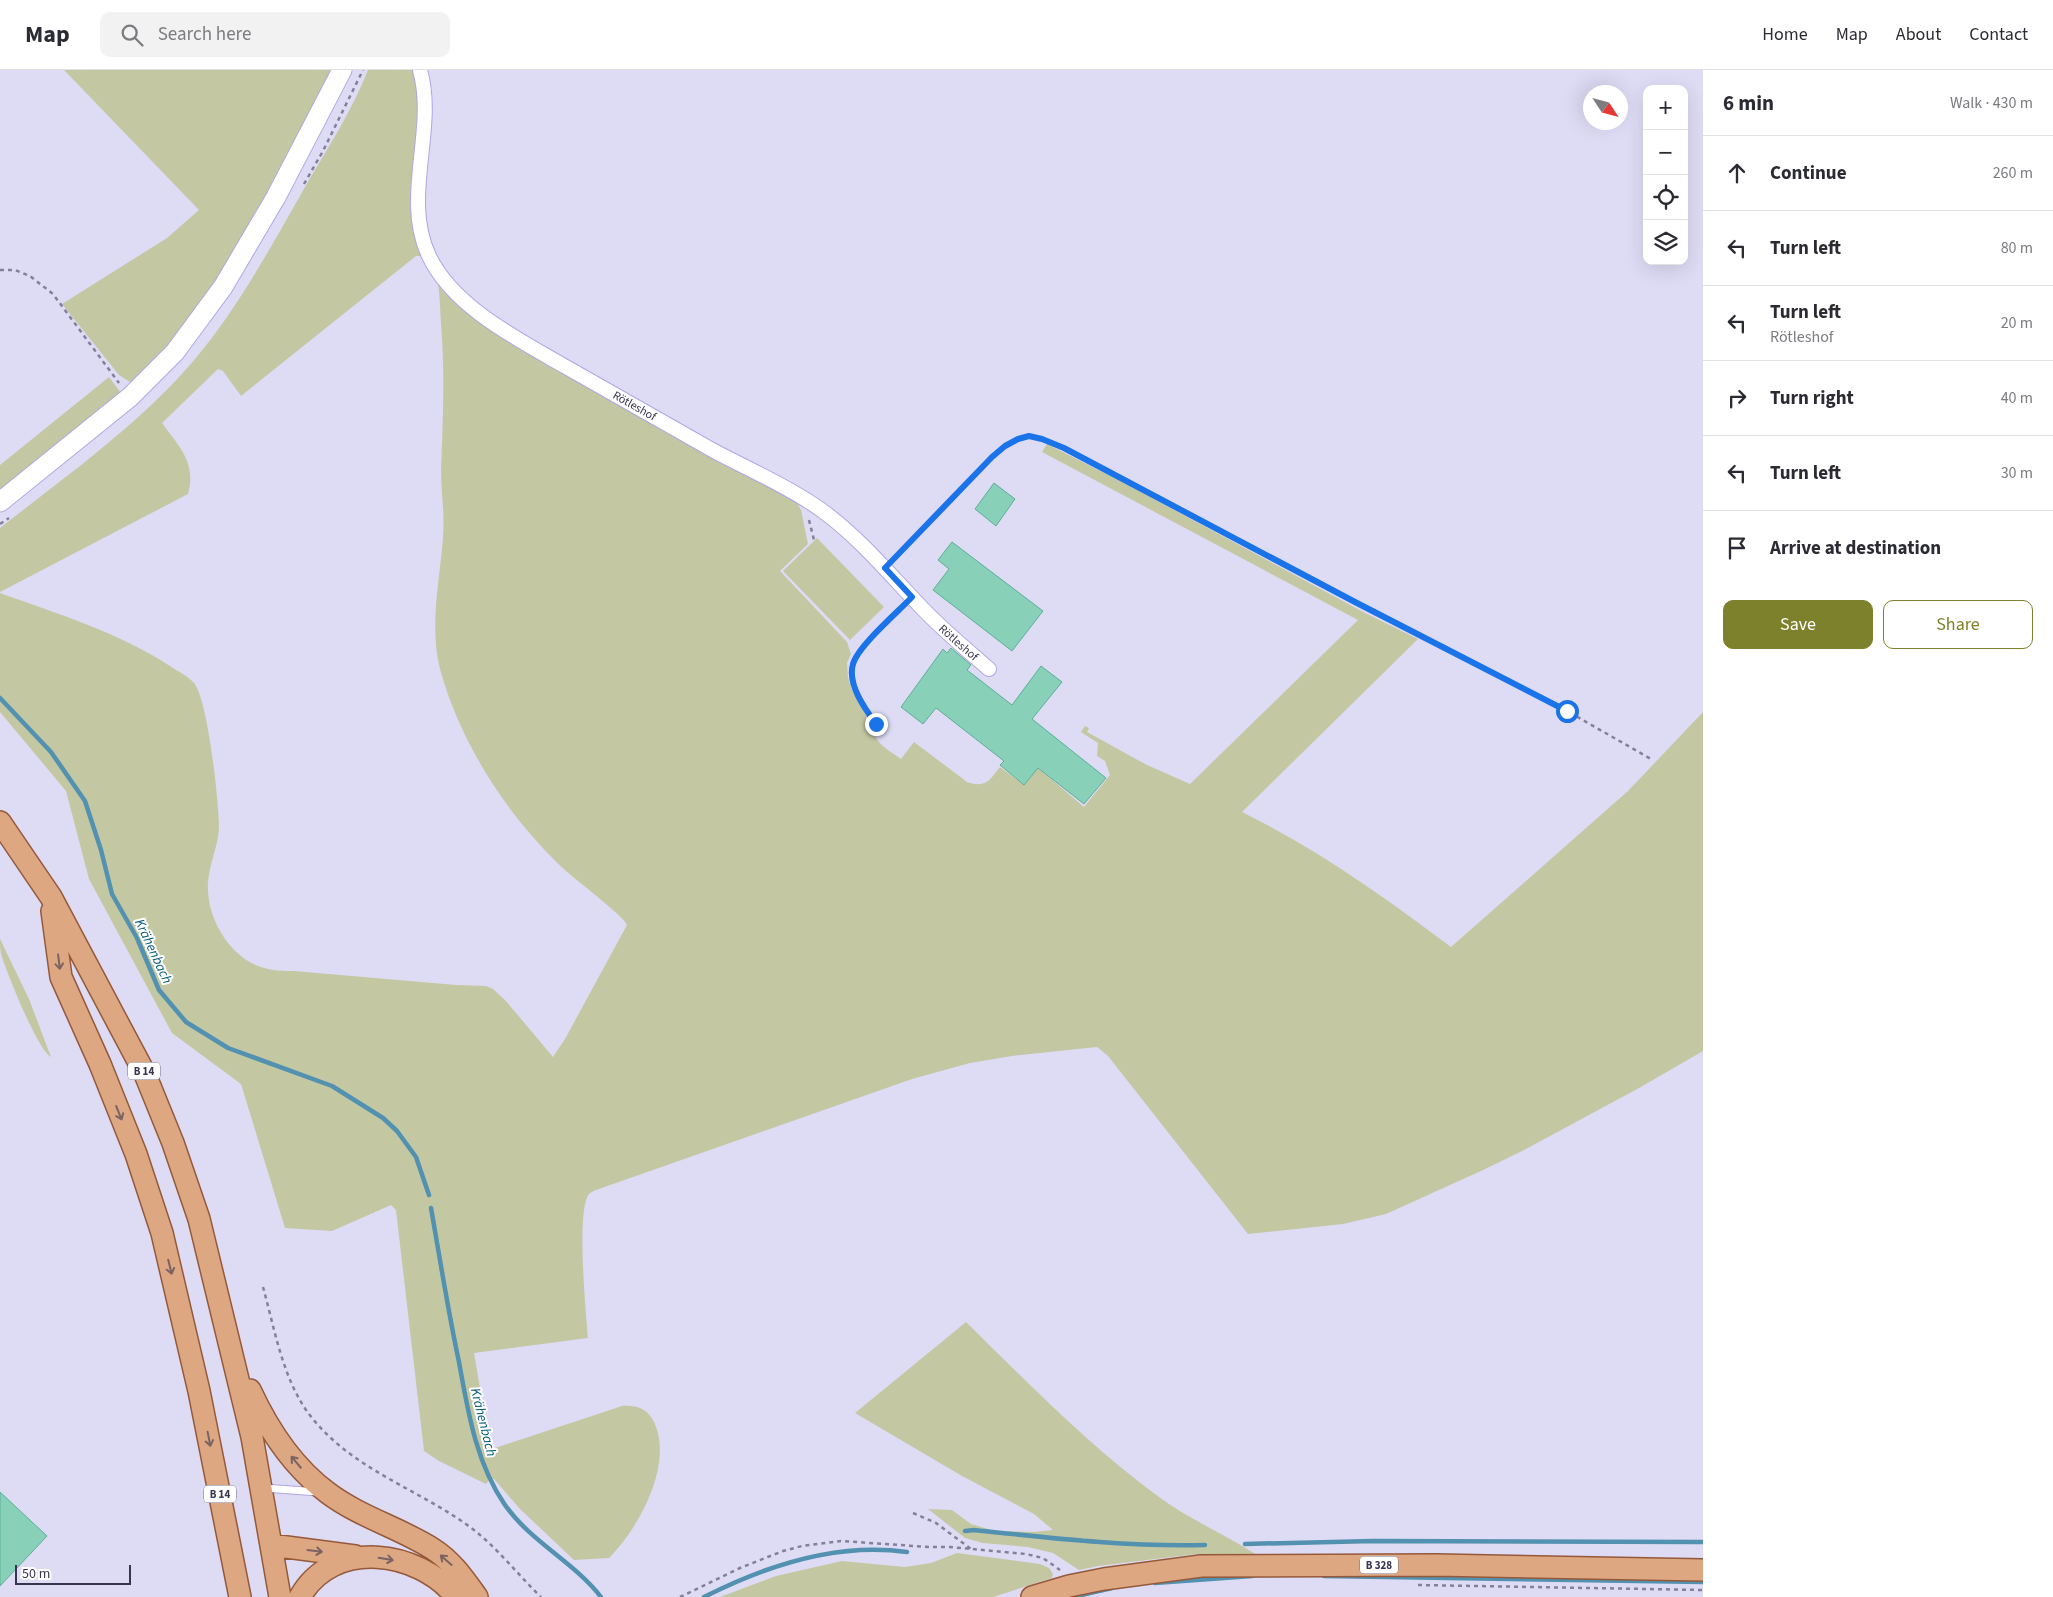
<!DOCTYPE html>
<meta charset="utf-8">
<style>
body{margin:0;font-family:"Source Sans 3",sans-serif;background:#f2f2f3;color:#2b2b33}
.controls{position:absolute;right:15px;top:15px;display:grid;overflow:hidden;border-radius:10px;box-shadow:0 5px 20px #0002}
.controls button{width:45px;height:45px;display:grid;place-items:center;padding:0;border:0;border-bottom:1px solid #e1e1e2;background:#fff;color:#2b2b33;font:25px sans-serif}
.compass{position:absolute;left:1583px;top:15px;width:45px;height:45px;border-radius:50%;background:#fff;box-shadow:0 5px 20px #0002;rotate:126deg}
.scale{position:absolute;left:15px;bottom:12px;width:116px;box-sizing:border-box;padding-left:5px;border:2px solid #39354f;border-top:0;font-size:14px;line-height:18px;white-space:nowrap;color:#39354f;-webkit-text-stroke:4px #fff;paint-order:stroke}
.stop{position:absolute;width:15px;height:15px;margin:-11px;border:4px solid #1a73e8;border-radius:50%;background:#fff}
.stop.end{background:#1a73e8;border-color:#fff;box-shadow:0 1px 5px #0008}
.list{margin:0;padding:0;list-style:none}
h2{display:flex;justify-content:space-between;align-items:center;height:65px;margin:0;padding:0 20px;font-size:21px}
h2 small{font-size:16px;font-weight:400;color:#7c7c81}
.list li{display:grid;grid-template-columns:32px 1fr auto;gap:15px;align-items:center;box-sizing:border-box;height:75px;padding:0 20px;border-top:1px solid #e1e1e2}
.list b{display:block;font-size:19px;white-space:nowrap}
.list p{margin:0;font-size:16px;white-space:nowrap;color:#7c7c81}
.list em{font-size:16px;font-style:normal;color:#7c7c81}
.actions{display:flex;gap:10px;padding:15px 20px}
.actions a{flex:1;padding:11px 0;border:1px solid #7d812b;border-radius:10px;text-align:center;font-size:18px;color:#7d812b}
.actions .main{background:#7d812b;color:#fff}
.icon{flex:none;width:28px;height:28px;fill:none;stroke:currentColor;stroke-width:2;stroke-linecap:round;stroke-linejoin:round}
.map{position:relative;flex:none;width:1703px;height:1527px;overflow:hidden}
header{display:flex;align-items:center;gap:30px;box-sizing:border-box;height:70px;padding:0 25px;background:#fff;border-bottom:1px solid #e1e1e2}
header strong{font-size:24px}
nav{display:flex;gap:28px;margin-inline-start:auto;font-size:18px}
.search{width:350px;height:45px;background:#f2f2f3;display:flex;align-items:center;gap:12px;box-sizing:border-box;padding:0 18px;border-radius:10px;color:#7c7c81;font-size:19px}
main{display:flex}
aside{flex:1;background:#fff}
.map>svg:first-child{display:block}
.green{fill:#c4c8a2}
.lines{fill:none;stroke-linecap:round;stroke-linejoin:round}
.stream{stroke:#5291b0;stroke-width:4.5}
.building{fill:#88d0b8;stroke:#5daf96}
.lane-casing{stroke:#b0a6e4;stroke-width:9}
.street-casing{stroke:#b0a6e4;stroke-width:16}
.secondary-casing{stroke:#b0a6e4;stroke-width:21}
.primary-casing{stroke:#95593a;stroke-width:24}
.path{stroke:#84809a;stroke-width:2.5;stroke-dasharray:4 4;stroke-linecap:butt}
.lane{stroke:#fff;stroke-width:7}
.street{stroke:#fff;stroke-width:14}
.secondary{stroke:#fff;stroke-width:19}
.primary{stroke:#dda782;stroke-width:21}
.oneway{stroke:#7b6363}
.route{stroke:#1a73e8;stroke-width:6}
.labels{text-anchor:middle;stroke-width:4;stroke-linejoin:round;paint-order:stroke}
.shield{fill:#fff;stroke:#747284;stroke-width:1}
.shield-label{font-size:11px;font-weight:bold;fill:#39354f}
.street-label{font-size:12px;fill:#39354f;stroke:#fff}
.water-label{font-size:14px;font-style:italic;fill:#005878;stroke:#fff}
</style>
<header>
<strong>Map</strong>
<div class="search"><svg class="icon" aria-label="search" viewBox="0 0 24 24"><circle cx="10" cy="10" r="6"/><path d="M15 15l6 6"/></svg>Search here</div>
<nav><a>Home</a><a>Map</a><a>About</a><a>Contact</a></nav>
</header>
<main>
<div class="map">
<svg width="1703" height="1527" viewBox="0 0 1703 1527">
<rect width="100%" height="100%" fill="#dedbf5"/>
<path class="green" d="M64 0H337L322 33 195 249 133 314 119 305 62 234 167 168 199 140Z
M368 0H417L424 186H416L241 326 223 301 218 299 162 353C178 375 197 393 188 424L0 522V458C61 410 126 364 180 306 231 251 268 182 305 117 327 79 352 41 368 0Z
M437 208 444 217 442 219 445 224 448 221 557 299 669 363 795 429 801 440 808 474 780 501 847 572 851 584 847 593 848 607 852 620 866 646 867 656C876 662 873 665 879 672 884 678 894 684 901 689L914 672 967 712C986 718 989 711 1000 697L1024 715 1038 698 1084 737 1110 705 1105 691 1097 686 1098 673 1081 662 1085 656 1089 658 1087 662 1145 694 1190 714 1358 550 1042 382 1047 374 1126 414 1365 543 1418 569 1242 742C1319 780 1383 826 1451 877L1628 721 1703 642V981L1639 1018 1524 1080 1483 1100 1386 1144 1343 1154 1248 1164 1108 986 1097 977 1012 986 970 993 912 1009 596 1120C595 1120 590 1123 589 1124 576 1141 586 1243 588 1268L474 1283 487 1359 492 1379 622 1336C636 1335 647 1338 654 1352 674 1394 639 1458 609 1488L574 1490 520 1439 494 1409 489 1410 486 1414 439 1391 424 1381 396 1140 391 1135 332 1161 285 1158 241 1014 172 963 89 809 66 721 0 642V523C58 544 118 562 170 596 177 601 188 606 194 613 208 630 219 733 219 758 218 777 209 794 208 813 206 846 228 886 261 897 272 901 283 901 294 901L456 915 486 916 493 919 506 931 553 987 565 969 627 855C626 848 576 810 566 801 508 747 461 675 440 599 429 556 440 510 443 467 445 444 441 422 441 400 443 350 445 302 441 253 440 238 440 222 437 208Z
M109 307 121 323 0 424V395Z
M817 468 884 537 850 570 783 501Z
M0 869 29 929 51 987C37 979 7 903 1 884 0 879 0 874 0 869Z
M966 1252C1028 1313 1088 1375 1159 1427 1190 1450 1225 1464 1257 1485L1196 1484 1098 1496 1079 1500 1053 1483 1028 1477 983 1473 965 1468 928 1439 952 1440 971 1454 995 1461 1033 1462 1053 1460 1034 1444 962 1406 855 1343Z
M957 1483 1040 1494 1049 1498 1053 1504 1052 1508 993 1527H720L776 1506 842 1491 905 1497 931 1493Z"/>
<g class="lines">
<path class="stream" d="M0 628 51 682 85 731 101 780 112 824 137 868 159 920 186 952 228 978 332 1016 383 1048 397 1061 416 1087 429 1125
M431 1138C440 1189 448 1241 459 1292 468 1342 476 1393 505 1435 531 1472 574 1492 601 1527
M965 1461 974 1460C1051 1468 1127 1477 1205 1475
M1245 1474 1373 1471 1703 1472
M1324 1506 1703 1512
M1155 1513 1252 1506
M704 1527C765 1496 838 1472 907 1482
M1073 1527 1112 1518"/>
</g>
<path class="building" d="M994 413 1015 429 996 456 975 439Z
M952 472 1043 541 1012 581 933 520 949 499 938 490Z
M951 578 971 595 967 600 1012 635 1041 596 1062 612 1032 649 1106 708 1084 734 1038 698 1024 715 1000 695 1004 691 936 638 923 654 901 637 943 579 947 583Z
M0 1422 47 1466 0 1516Z"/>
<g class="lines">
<g class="lane-casing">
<path id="lane" d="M264 1418 318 1422"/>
</g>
<g class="street-casing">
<g id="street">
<path id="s1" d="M420 0C437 60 401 127 429 186 453 237 519 270 566 297 616 325 665 353 714 381 750 400 787 416 820 439 859 467 890 505 923 539 943 560 967 580 989 599"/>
</g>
</g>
<g class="secondary-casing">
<path id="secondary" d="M0 432 130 327 175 282 223 217 276 127 342 0"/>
</g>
<g class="primary-casing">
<path id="primary" d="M0 752 51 827 145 1004 173 1073 199 1149 252 1367 280 1527
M52 841 61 907 100 994 136 1084 162 1163 199 1321 240 1527
M250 1320C268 1359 294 1398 328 1423 360 1447 400 1458 433 1479 452 1491 464 1509 477 1527
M271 1475 355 1486
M300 1527C333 1468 419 1480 456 1527
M1032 1527 1069 1516 1104 1509 1201 1496 1436 1495 1703 1500"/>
</g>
<path class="path" d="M304 114 323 81 363 0
M0 200H15L30 206 53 224 119 313
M809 450 814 470
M0 454 9 448
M895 489 975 404 1005 376 1018 369 1029 366 1042 369 1136 415 1355 532 1567 641 1651 689
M876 654C833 591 856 585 902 537
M263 1217C275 1260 283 1312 312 1348 354 1400 418 1419 470 1457 497 1477 517 1504 541 1527
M913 1443 936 1453 971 1479
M1418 1515 1703 1520
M680 1527 740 1498 783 1481 802 1476 841 1471 929 1477H950L1026 1484 1043 1488 1060 1500"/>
<use href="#lane" class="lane"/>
<use href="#street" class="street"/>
<use href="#secondary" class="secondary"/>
<use href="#primary" class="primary"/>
</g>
<defs><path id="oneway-shaft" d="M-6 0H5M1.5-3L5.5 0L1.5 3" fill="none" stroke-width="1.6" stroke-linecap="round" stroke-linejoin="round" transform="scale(1.25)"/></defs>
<g class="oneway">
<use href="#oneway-shaft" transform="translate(59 892) rotate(83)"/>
<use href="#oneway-shaft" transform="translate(119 1043) rotate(68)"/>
<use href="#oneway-shaft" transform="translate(170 1197) rotate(76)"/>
<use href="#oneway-shaft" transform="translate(209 1369) rotate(79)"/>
<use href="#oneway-shaft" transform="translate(296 1392) rotate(-130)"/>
<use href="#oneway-shaft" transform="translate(315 1481) rotate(7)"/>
<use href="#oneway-shaft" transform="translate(386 1489) rotate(9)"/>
<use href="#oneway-shaft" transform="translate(446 1490) rotate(-139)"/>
</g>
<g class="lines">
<path class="route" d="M876 654C865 639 847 614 853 594 858 576 898 542 912 527L885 498 992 387 1005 376 1018 369 1029 366 1042 369 1064 378 1355 532 1567 641"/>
</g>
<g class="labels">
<g class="shield">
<rect x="128" y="992.5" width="32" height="17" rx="4"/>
<rect x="204" y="1415.5" width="32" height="17" rx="4"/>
<rect x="1360" y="1486.5" width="38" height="17" rx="4"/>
</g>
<g class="shield-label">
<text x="144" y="1005">B 14</text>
<text x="220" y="1428">B 14</text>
<text x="1379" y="1499">B 328</text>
</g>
<g class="street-label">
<text dy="4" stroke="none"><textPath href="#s1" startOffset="446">Rötleshof</textPath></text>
<text dy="4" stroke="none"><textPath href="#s1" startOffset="851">Rötleshof</textPath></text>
</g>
<g class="water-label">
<text transform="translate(154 881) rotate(65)" y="5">Krähenbach</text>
<text transform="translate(484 1352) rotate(76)" y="5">Krähenbach</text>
</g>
</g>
</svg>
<div class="controls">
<button>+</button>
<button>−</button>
<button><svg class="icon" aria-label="locate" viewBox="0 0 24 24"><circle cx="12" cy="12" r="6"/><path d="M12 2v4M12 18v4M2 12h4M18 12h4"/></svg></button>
<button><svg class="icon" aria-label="layers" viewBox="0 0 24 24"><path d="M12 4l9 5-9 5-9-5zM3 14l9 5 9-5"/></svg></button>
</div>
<svg class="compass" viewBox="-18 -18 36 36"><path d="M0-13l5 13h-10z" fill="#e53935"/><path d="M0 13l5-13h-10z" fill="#7c7c81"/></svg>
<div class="scale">50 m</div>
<div class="stop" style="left:1567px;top:641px"></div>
<div class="stop end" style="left:876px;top:654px"></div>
</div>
<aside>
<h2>6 min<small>Walk · 430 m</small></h2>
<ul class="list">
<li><svg class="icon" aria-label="ahead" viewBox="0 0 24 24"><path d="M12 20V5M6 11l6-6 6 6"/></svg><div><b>Continue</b></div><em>260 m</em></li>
<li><svg class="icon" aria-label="left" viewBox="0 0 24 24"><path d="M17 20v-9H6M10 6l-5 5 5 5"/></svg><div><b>Turn left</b></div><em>80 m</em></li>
<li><svg class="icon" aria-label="left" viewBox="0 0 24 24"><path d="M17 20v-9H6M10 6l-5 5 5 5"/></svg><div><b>Turn left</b><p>Rötleshof</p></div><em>20 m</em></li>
<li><svg class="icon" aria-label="right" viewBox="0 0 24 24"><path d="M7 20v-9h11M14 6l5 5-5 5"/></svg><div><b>Turn right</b></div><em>40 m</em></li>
<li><svg class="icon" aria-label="left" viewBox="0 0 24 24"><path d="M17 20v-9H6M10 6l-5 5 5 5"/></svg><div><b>Turn left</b></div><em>30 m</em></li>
<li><svg class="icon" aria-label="arrive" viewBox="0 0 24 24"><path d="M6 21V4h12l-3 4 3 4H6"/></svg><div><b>Arrive at destination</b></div></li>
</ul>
<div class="actions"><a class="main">Save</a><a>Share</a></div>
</aside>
</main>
